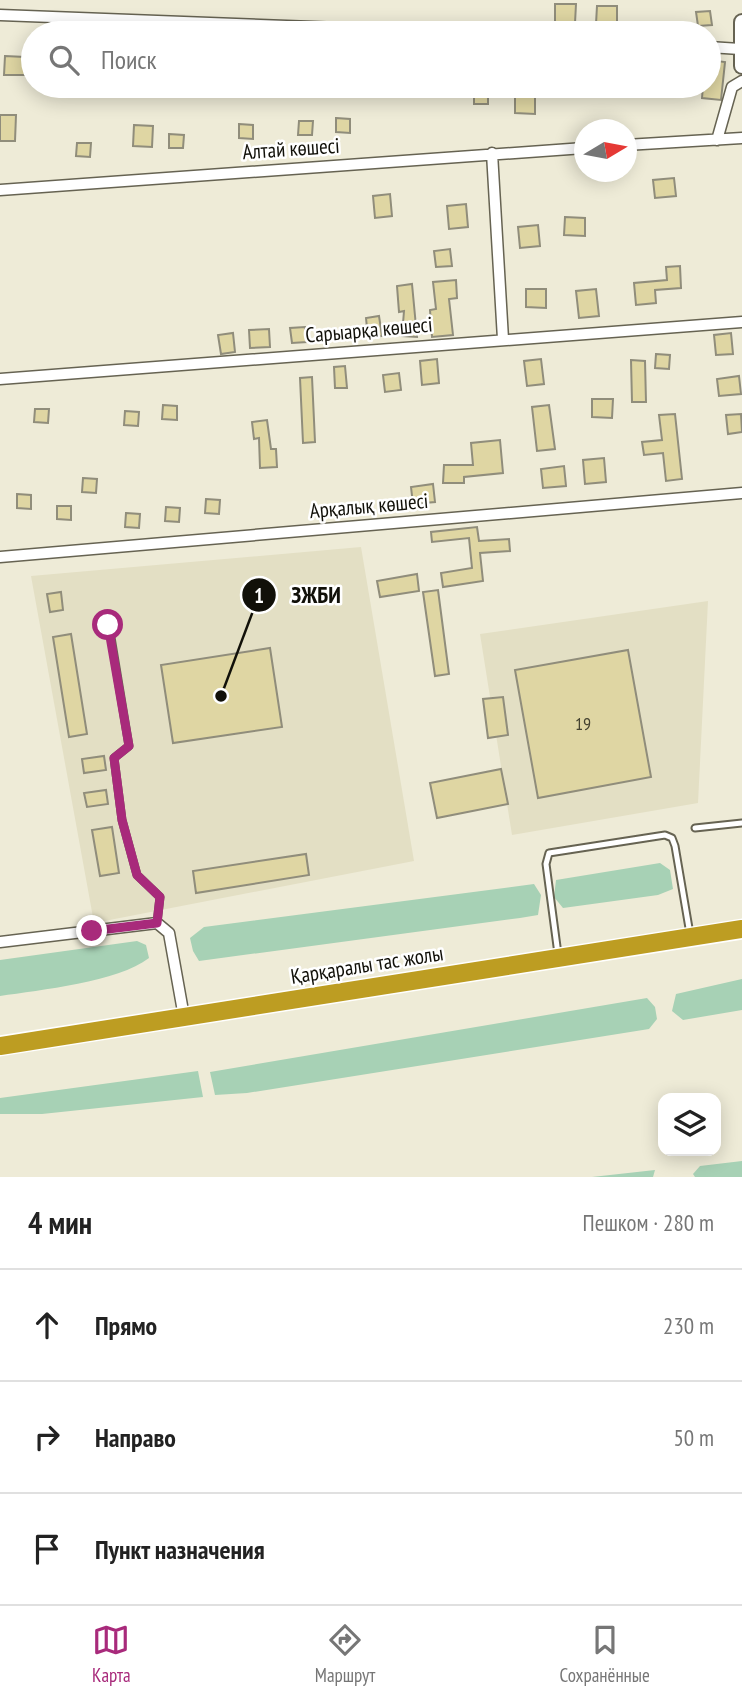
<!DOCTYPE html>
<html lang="ru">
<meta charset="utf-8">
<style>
body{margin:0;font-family:"PT Sans Narrow",sans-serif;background:#f2f2f2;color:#222}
.controls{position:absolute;right:21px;bottom:21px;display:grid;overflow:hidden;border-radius:14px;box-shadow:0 4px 18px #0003}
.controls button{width:63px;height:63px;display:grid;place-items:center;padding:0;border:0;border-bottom:2px solid #e0e0e0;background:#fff;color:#222;font:35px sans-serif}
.compass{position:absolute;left:574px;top:119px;width:63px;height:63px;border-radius:50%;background:#fff;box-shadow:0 4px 18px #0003;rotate:80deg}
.stop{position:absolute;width:21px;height:21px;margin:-16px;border:5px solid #a82a7b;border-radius:50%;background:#fff}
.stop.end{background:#a82a7b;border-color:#fff;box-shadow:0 2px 7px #0008}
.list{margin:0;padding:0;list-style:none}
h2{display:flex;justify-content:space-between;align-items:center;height:91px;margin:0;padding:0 28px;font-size:30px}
h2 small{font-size:23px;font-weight:400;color:#767676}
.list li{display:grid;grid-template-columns:46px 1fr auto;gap:21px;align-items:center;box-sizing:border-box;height:112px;padding:0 28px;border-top:2px solid #e0e0e0}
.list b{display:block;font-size:26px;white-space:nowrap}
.list em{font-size:23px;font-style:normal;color:#767676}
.icon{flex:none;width:38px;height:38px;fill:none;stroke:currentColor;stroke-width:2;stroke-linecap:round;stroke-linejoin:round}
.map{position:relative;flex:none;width:742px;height:1177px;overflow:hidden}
.search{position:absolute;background:#fff;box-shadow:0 4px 18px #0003;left:21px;right:21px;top:21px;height:77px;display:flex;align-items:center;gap:18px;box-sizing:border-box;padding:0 24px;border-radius:38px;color:#767676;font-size:26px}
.sheet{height:427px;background:#fff}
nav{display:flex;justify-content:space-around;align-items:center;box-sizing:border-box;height:98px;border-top:2px solid #e0e0e0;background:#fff;font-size:19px;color:#767676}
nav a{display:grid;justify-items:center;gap:4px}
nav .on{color:#a82a7b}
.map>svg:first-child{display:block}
.built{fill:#e3dfc4}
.green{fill:#a7d1b5}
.building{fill:#dfd6a3;stroke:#908d7b;stroke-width:2}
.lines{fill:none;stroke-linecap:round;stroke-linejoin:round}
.lane-casing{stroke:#666352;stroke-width:9}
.street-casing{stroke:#666352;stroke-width:13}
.secondary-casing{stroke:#666352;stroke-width:18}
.highway-casing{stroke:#fff;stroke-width:21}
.lane{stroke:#fff;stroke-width:5}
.street{stroke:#fff;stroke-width:10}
.secondary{stroke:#fff;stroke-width:14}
.highway{stroke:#bd9d22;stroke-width:18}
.route{stroke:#a82a7b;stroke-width:9}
.labels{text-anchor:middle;stroke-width:5;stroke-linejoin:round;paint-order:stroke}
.number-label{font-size:18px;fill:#444230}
.street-label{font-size:21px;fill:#111009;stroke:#fff}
.leader{fill:none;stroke:#111009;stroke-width:2.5}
.callout-dot{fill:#111009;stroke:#fff;stroke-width:2.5}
.mark-label{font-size:21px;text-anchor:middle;font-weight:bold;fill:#fff}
.callout-label{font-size:23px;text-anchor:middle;font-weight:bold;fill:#111009;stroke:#fff;stroke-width:5;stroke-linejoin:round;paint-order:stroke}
</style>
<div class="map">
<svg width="742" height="1177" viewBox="0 0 742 1177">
<rect width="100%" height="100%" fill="#eeebd7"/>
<path class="built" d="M361 547 414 861 94 923 31 576Z
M708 601 698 803 512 835 480 634Z"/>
<path class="green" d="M660 863 670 870 673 889 658 895 563 908 554 897 556 880Z
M534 884 541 895 538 915 520 918 199 961 193 951 190 938 204 927Z
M137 941 146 945 149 958C118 982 40 990 0 996V960Z
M742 979V1010L683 1020 672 1011 676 994Z
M647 998 655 1007 657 1019 649 1029 247 1093 215 1095 210 1072Z
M198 1071 203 1097 42 1114H0V1098Z
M742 1161V1177H695L693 1174 700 1166Z
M655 1170 653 1177H592Z"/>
<path class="building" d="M555 4H576L575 23 555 22Z
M597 6H617V24H596Z
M710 11 712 25 698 26 696 12Z
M5 56 25 57V60L33 61V75H4Z
M709 60 725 62 721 100 702 98 703 86H709Z
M550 86H564V95H549Z
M590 86H605L604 97 590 96Z
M474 90 488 91V104H474Z
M515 95 535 96V114L515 113Z
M0 115H16L15 141H0Z
M336 118 350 119V133L336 132Z
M299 121H313L312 135H298Z
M239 124 253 125V139L239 138Z
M134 125 153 126 152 147 133 146Z
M169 134 184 135 183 148H169Z
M77 143H91L90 157 76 156Z
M674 178 676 196 655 198 653 180Z
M390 194 392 216 375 218 373 196Z
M466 204 468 227 449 229 447 206Z
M565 217 585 218V236L564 235Z
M538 225 540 246 520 248 518 227Z
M450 249 452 266 436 267 434 251Z
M680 266 681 288 655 290 656 303 636 305 634 283 667 280 666 267Z
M456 280 457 298 449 299 453 335 432 337 430 310 436 309 433 282Z
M412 284 417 337 402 336 404 311 399 312 397 286Z
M526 289H546V308L526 307Z
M596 289 599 316 579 318 576 291Z
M379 316 382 336 368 338 366 318Z
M305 327 307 342 292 343 290 328Z
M269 329 270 347 250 348 249 330Z
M233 333 235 352 221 354 218 335Z
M731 333 733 354 716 355 714 335Z
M656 354 670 355 669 369 655 368Z
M437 359 439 383 422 385 420 361Z
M541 359 544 384 527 386 524 361Z
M631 360 645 361 646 402H632Z
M345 366 347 388H335L334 367Z
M399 373 401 390 385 392 383 375Z
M739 376 741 394 719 396 717 379Z
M312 377 315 442 303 443 300 378Z
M592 399H613L612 418 592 417Z
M163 405 177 406V420L162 419Z
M549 405 555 449 537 451 532 407Z
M35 409H49L48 423 34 422Z
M125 411 139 412 138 426 124 425Z
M675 414 682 479 666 481 663 453 644 455 642 442 662 440 659 415Z
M741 414 742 432 728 434 726 415Z
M267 420 271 449H276L277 467 260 468 259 438 254 439 252 422Z
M500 440 503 473 464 477V483H443L444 465H473L471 443Z
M604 458 606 482 585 484 583 460Z
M564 466 566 486 543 488 541 469Z
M83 478 97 479 96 493 82 492Z
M433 484 435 502 413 504 411 487Z
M17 494 31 495V509L17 508Z
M206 499 220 500 219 514 205 513Z
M57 506H71V520L57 519Z
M166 507 180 508 179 522 165 521Z
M126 513 140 514 139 528 125 527Z
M477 527 479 541 509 539 510 551 480 553 483 581 443 587 441 573 472 568 469 538 432 542 431 532Z
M417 574 419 591 380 597 377 581Z
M438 590 449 674 435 676 423 592Z
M61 592 63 610 50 612 47 594Z
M71 634 87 734 69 737 53 637Z
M270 648 282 727 173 743 161 665Z
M628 650 651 777 538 798 515 670Z
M503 697 508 735 488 738 483 699Z
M104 756 106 770 84 773 82 759Z
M501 769 508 804 437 818 430 783Z
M106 790 108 804 87 807 84 793Z
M112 827 119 873 100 876 92 830Z
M306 854 309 875 196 893 193 871Z"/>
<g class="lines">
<g class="lane-casing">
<path id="lane" d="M109 625 129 746 114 758 122 820 137 875 160 897 157 923
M695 828 742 823
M558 954 546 864 549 853 665 835 672 838 675 846 690 934"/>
</g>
<g class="street-casing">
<path id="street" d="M0 15 471 33
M709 47 740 49
M717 140 732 87 742 81
M626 145 742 138
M492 153 503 339
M0 190 584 148
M0 379 742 322
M0 557 742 493
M0 942 157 923 169 933 184 1017"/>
</g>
<g class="secondary-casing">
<path id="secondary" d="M742 22V66"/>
</g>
<g class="highway-casing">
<path id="highway" d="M0 1046 742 929"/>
</g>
<use href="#lane" class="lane"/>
<use href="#street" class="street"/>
<use href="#secondary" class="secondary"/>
<use href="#highway" class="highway"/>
</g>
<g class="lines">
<path class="route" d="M92 931 157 923 160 897 137 875 122 820 114 758 129 746 108 625"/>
</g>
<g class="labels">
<g class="number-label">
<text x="583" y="730">19</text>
</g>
<g class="street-label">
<text transform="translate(291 149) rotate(-4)" y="7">Алтай көшесі</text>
<text transform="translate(369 330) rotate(-5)" y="7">Сарыарқа көшесі</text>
<text transform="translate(369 506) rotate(-5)" y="7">Арқалық көшесі</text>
<text transform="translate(367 965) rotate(-9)" y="7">Қарқаралы тас жолы</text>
</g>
</g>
<path class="leader" d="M221 696L259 595"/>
<g class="callout-dot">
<circle cx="221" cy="696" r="7"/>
<circle cx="259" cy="595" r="18"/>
</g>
<g class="mark-label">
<text x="259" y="603">1</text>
</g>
<g class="callout-label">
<text x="316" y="603">ЗЖБИ</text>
</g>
</svg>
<div class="controls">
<button><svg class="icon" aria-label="layers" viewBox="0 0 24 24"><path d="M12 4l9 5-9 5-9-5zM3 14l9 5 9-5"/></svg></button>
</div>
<svg class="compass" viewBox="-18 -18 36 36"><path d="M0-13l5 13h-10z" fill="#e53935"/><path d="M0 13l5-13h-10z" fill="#767676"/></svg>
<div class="stop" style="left:108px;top:625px"></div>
<div class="stop end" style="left:92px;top:931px"></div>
<div class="search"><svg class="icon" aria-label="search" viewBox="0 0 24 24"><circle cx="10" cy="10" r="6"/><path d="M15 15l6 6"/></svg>Поиск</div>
</div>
<section class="sheet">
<h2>4 мин<small>Пешком · 280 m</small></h2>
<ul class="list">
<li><svg class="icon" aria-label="ahead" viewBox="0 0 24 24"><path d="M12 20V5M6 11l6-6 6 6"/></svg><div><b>Прямо</b></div><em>230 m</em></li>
<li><svg class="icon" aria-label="right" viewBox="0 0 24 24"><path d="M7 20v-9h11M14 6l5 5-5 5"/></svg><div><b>Направо</b></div><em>50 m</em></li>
<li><svg class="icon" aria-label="arrive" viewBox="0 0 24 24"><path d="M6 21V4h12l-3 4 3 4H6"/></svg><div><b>Пункт назначения</b></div></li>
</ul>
</section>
<nav>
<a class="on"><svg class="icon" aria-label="map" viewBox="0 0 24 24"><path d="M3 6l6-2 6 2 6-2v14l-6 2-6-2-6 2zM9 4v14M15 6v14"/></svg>Карта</a>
<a><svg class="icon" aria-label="directions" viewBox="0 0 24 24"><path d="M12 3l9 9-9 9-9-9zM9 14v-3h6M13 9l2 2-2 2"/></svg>Маршрут</a>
<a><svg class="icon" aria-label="saved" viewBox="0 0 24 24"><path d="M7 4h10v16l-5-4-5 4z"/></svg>Сохранённые</a>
</nav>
